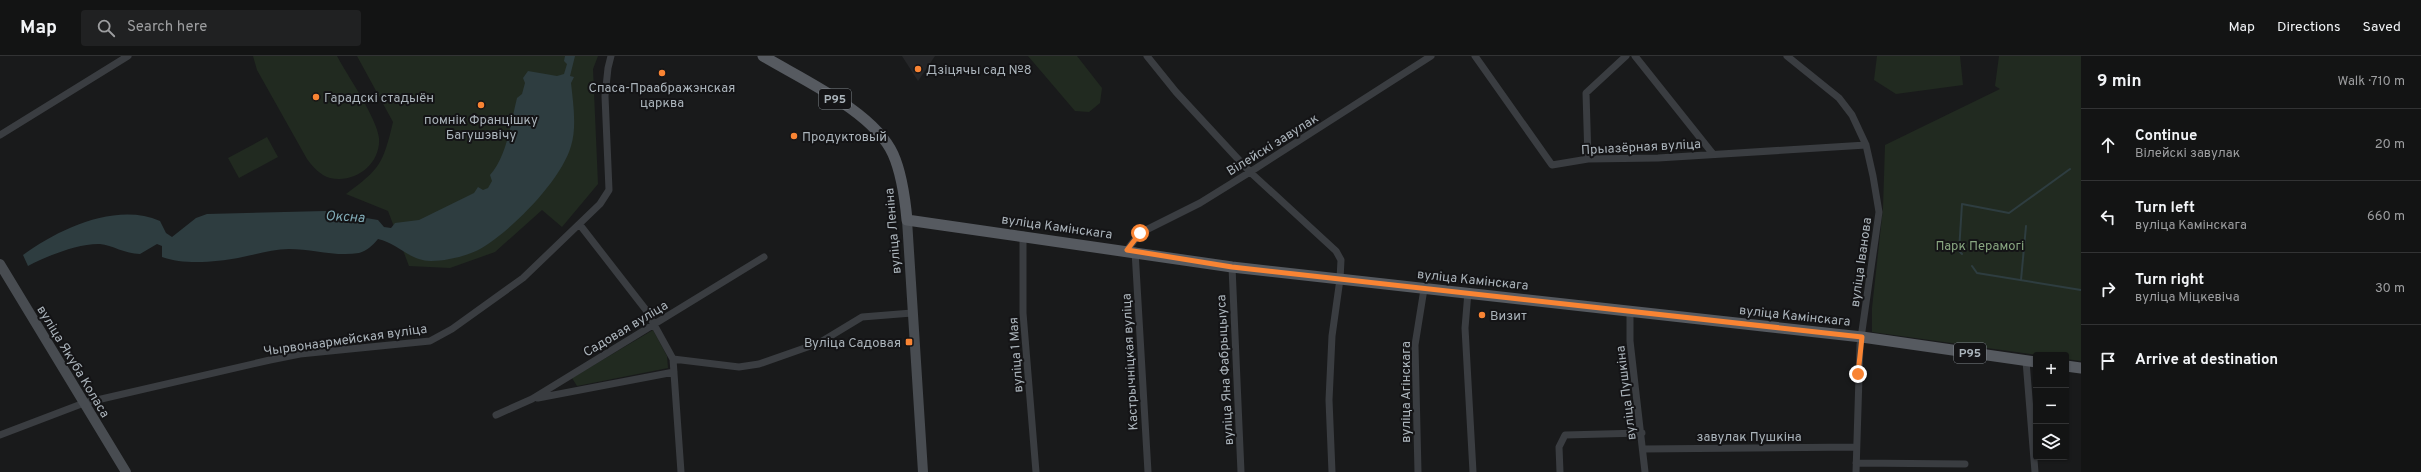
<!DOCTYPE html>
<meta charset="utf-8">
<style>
body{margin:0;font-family:Overpass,sans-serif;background:#202122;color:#f1f3f6}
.controls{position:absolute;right:12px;bottom:12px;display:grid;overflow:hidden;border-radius:4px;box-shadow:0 1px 3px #0004}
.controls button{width:36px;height:36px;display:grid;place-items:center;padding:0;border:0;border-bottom:1px solid #323334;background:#131414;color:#f1f3f6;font:20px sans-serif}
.stop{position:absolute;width:12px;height:12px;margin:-9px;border:3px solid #f98433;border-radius:50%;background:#fff}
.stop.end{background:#f98433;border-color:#fff;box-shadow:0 1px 4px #0008}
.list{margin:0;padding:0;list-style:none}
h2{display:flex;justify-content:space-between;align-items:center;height:52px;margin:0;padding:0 16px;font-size:17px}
h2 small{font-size:13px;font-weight:400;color:#9d9ea0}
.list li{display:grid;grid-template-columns:26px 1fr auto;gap:12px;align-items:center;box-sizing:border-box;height:72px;padding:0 16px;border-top:1px solid #323334}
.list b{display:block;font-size:15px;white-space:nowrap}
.list p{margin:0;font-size:13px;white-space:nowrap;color:#9d9ea0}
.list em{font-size:13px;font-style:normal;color:#9d9ea0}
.icon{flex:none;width:22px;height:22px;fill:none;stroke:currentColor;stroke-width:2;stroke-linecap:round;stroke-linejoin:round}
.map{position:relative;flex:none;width:2081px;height:416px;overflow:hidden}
header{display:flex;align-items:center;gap:24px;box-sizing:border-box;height:56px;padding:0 20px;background:#131414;border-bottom:1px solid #323334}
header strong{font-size:19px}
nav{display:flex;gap:22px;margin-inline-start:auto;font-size:14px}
.search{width:280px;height:36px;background:#202122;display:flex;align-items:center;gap:10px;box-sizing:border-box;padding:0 14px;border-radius:4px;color:#9d9ea0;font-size:15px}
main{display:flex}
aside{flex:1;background:#131414}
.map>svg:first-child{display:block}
.built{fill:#252628}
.green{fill:#212a20}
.water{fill:#2e3d40}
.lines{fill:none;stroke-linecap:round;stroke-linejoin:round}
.stream{stroke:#2e3d40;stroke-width:2}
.minor{stroke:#3a3d41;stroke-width:7}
.secondary{stroke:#484c51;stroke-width:10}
.primary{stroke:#565a60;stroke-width:11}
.route{stroke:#f98433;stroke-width:5}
.poi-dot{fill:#f98433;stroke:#141416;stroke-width:1.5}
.labels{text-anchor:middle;stroke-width:4;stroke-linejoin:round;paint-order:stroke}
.shield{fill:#141416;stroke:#7e848a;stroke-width:1}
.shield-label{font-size:12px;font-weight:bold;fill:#abb4bb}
.poi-label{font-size:13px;fill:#abb4bb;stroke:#141416;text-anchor:start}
.street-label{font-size:13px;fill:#abb4bb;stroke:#141416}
.park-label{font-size:13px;fill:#89a781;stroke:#141416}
.water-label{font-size:14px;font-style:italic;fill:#81acb7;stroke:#141416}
</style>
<header>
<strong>Map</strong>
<div class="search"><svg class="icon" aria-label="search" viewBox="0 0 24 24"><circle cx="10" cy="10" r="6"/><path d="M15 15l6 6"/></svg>Search here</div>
<nav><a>Map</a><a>Directions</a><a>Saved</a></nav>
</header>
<main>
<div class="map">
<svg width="2081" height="416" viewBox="0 0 2081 416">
<rect width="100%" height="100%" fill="#191a1b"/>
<path class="built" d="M902 0H935L918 25Z"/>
<path class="green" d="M253 0H337C347 19 377 62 379 82 381 108 355 128 330 122 320 119 313 111 307 103L257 14Z
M357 0H598L593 13 598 128 562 171 542 154 495 196 450 212 409 210 388 155 346 138C380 113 383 108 393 66Z
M1028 0H1077L1102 32 1100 47 1089 56 1075 55Z
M1877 0H1960L1963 29 1896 38 1874 24Z
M1999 0H2081V305L2066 303V299H2038L1872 276V252L1883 152 1885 89 2000 33 1995 30Z
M267 81 278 101 239 122 228 102Z
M653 274 667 300 668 312 577 330 572 322Z"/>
<path class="water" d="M565 0H575L570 20 574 21 571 27C573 46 577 71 571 90 561 125 511 175 480 193 467 200 446 205 431 205 410 205 397 187 378 183 373 189 367 195 359 197 336 201 312 193 289 193 272 193 255 199 238 202 216 206 184 209 162 201V190L157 188 140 198C125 198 112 189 100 188 80 187 46 200 28 210L23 199C59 173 116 146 160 165L166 177 172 181 196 162 207 158 325 155 378 164 384 171 391 172 395 167 419 164 474 137 478 131 483 134 488 132 492 125 490 119C507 100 511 66 517 42L522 38 525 27 523 22 528 15 557 20 564 18 567 8 564 5Z"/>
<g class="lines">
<path class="stream" d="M1962 198 1959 195 1962 148 2009 157 2070 113
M1972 210 1977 217 2081 234
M2021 224 2026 170"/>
<path class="minor" d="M1147 0 1176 36 1250 116 1336 195 1341 204 1340 223 1332 280 1329 344 1332 416
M1475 0 1552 109 1588 103 1658 102 1866 89
M1635 0 1713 98
M1787 0 1839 42 1852 59 1866 89 1873 120 1879 156 1860 289 1856 416
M0 79 128 0
M1588 103 1586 37 1626 0
M580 169 646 254 673 303 681 416
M1023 179V257L1036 416
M1127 194 1140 177 1200 147 1250 116 1431 0
M1135 195 1148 416
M1232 211 1241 416
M1468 236 1465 272 1473 416
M1630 256V285L1645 416
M673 303 739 311 759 308 819 287 862 261 912 257
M2026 305 2035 416
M538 342 674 316
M496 359 532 343 764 201
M0 379 84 347 270 304 300 298 430 285 452 273 523 222 600 148 609 134 605 40 608 12 611 0
M1643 393 1856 391
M1856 407 1965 408
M1418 416 1415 289 1424 233
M1560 416 1559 391 1565 379 1642 377"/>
<path class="secondary" d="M907 164 923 416
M0 208 126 416"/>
<path class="primary" d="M763 0C803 24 874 56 893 98 902 118 905 142 907 164L1232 211 1862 281 2036 306
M2066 310 2081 312"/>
</g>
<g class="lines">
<path class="route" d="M1140 177 1127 194 1232 211 1862 281 1858 318"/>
</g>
<g class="poi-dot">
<circle cx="918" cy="13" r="4"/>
<circle cx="662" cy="17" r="4"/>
<circle cx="316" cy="41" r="4"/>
<circle cx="481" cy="49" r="4"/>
<circle cx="794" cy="80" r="4"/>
<circle cx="1482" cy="259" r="4"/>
<rect x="905" y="282" width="8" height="8" rx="2"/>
</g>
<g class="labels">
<g class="shield">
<rect x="819" y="33" width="32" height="20" rx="3"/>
<rect x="1954" y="287" width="32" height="20" rx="3"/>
</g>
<g class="shield-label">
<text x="835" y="47">Р95</text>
<text x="1970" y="301">Р95</text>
</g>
<g class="poi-label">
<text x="926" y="18">Дзіцячы сад №8</text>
<text x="662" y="36" text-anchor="middle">Спаса-Праабражэнская<tspan x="662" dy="15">царква</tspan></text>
<text x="324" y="46">Гарадскі стадыён</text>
<text x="481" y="68" text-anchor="middle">помнік Францішку<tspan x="481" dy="15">Багушэвічу</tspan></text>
<text x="802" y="85">Продуктовый</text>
<text x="1490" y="264">Визит</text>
<text x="901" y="291" text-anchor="end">Вуліца Садовая</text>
</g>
<g class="street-label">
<text transform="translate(1272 88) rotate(-32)" y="5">Вілейскі завулак</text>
<text transform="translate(1641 90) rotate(-3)" y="5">Прыазёрная вуліца</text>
<text transform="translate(1057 170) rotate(8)" y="5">вуліца Камінскага</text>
<text transform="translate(892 175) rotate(-95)" y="5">вуліца Леніна</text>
<text transform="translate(1860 206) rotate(-82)" y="5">вуліца Іванова</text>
<text transform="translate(1473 223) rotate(6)" y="5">вуліца Камінскага</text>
<text transform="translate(1795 259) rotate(6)" y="5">вуліца Камінскага</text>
<text transform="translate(625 272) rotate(-31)" y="5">Садовая вуліца</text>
<text transform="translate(345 283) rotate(-8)" y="5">Чырвонаармейская вуліца</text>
<text transform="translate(1015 299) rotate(-94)" y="5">вуліца 1 Мая</text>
<text transform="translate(74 305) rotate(59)" y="5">вуліца Якуба Коласа</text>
<text transform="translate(1129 306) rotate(-93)" y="5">Кастрычніцкая вуліца</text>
<text transform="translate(1224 314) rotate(-93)" y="5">вуліца Яна Фабрыцыуса</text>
<text transform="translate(1405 336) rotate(-90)" y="5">вуліца Агінскага</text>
<text transform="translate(1625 337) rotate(-97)" y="5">вуліца Пушкіна</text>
<text x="1749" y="385">завулак Пушкіна</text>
</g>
<g class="park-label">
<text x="1980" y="194">Парк Перамогі</text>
</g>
<g class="water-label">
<text transform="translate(345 160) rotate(3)" y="5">Оксна</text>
</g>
</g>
</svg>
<div class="controls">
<button>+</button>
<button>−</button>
<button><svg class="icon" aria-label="layers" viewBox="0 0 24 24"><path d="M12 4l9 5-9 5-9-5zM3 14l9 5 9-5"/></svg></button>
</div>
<div class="stop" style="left:1140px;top:177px"></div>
<div class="stop end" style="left:1858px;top:318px"></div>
</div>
<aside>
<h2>9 min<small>Walk · 710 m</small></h2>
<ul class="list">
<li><svg class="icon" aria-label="ahead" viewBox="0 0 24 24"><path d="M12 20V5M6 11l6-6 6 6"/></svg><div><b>Continue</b><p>Вілейскі завулак</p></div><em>20 m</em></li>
<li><svg class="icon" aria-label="left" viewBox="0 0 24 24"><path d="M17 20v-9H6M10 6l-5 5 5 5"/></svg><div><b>Turn left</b><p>вуліца Камінскага</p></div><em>660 m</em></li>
<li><svg class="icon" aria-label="right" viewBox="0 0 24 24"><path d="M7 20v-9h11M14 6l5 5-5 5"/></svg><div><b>Turn right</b><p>вуліца Міцкевіча</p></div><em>30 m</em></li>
<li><svg class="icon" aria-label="arrive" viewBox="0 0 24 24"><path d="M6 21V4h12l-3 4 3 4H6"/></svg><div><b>Arrive at destination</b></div></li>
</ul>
</aside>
</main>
